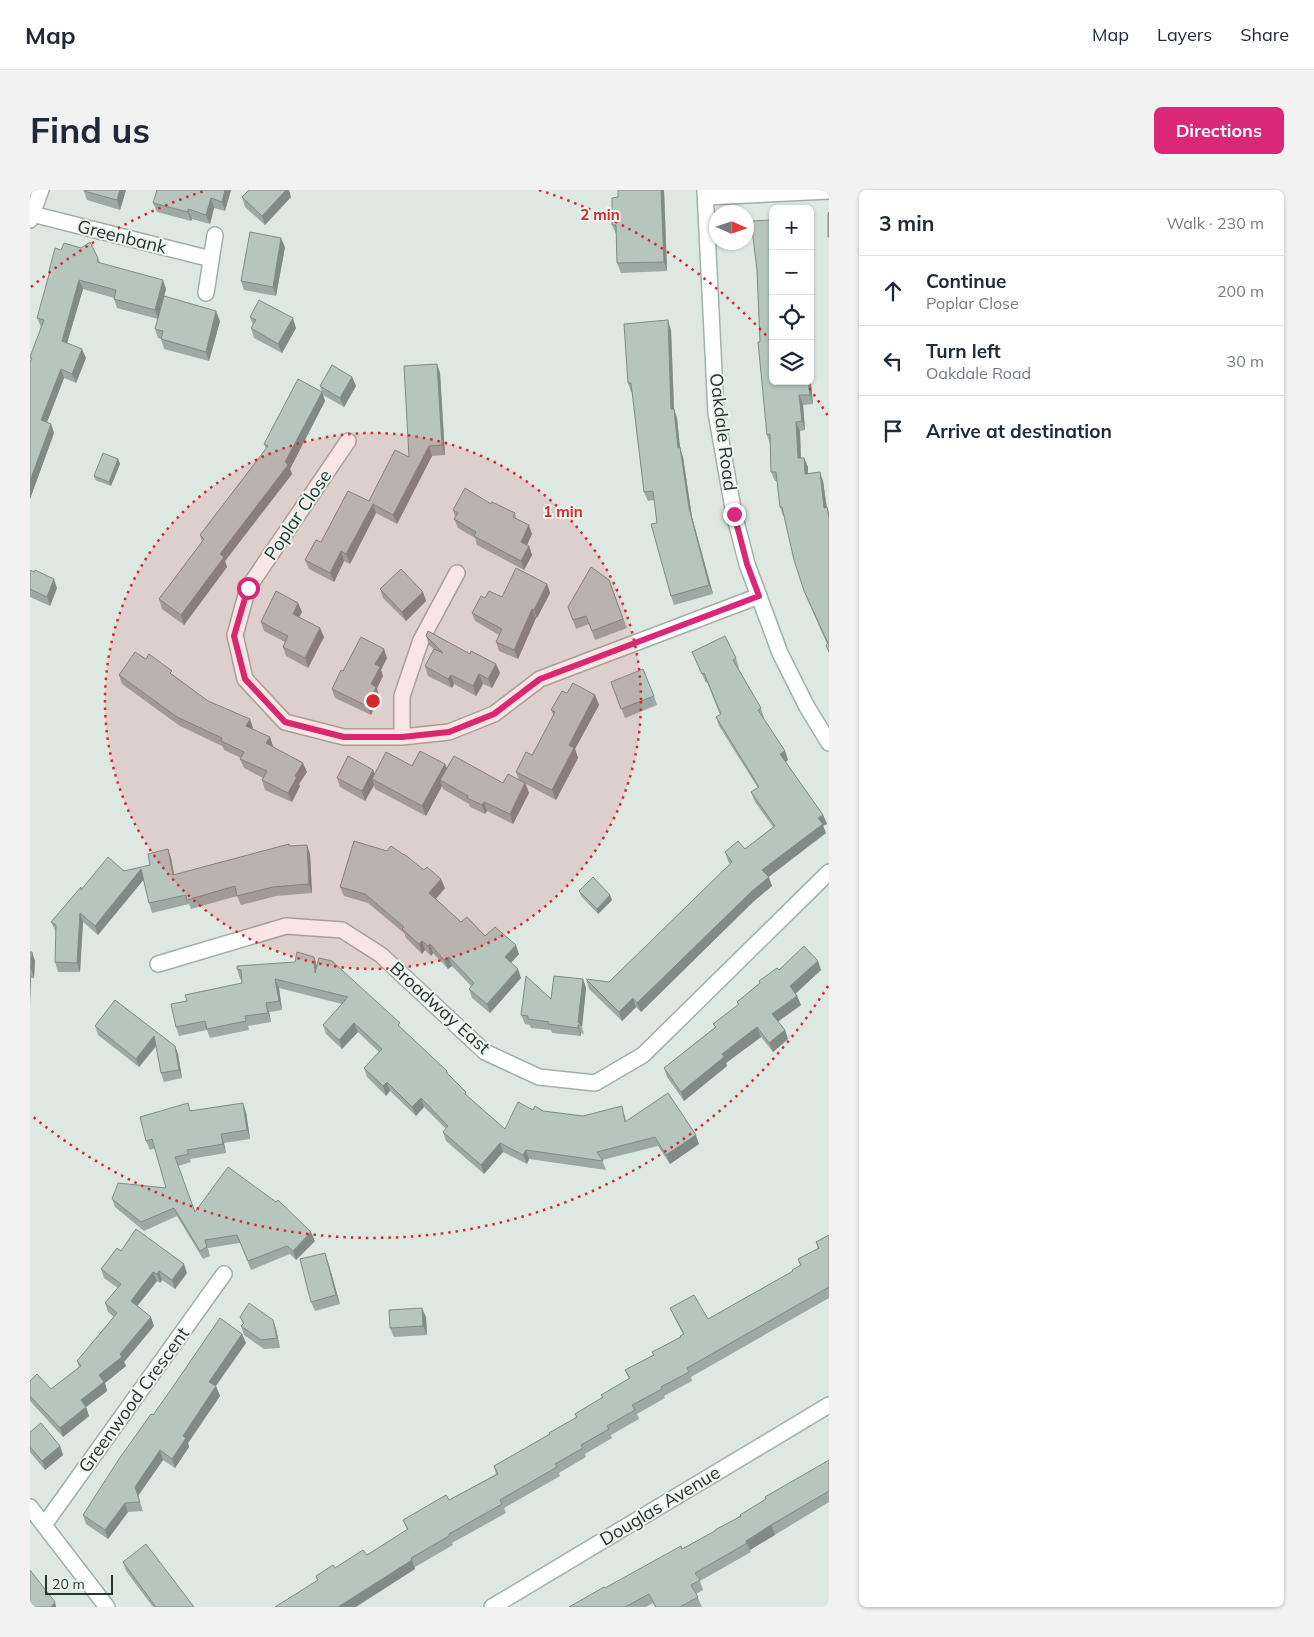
<!DOCTYPE html>
<meta charset="utf-8">
<style>
body{margin:0;font-family:Mulish,sans-serif;background:#f2f2f3;color:#1f2937}
.controls{position:absolute;right:15px;top:15px;display:grid;overflow:hidden;border-radius:8px;box-shadow:0 1px 4px #0004}
.controls button{width:45px;height:45px;display:grid;place-items:center;padding:0;border:0;border-bottom:1px solid #e0e1e3;background:#fff;color:#1f2937;font:25px sans-serif}
.compass{position:absolute;left:679px;top:15px;width:45px;height:45px;border-radius:50%;background:#fff;box-shadow:0 1px 4px #0004;rotate:93deg}
.scale{position:absolute;left:15px;bottom:12px;width:68px;box-sizing:border-box;padding-left:5px;border:2px solid #21362f;border-top:0;font-size:14px;line-height:18px;white-space:nowrap;color:#21362f;-webkit-text-stroke:4px #eef5f1;paint-order:stroke}
.stop{position:absolute;width:15px;height:15px;margin:-11px;border:4px solid #db2777;border-radius:50%;background:#fff}
.stop.end{background:#db2777;border-color:#fff;box-shadow:0 1px 5px #0008}
.list{margin:0;padding:0;list-style:none}
h2{display:flex;justify-content:space-between;align-items:center;height:65px;margin:0;padding:0 20px;font-size:21px}
h2 small{font-size:16px;font-weight:400;color:#747a83}
.list li{display:grid;grid-template-columns:32px 1fr auto;gap:15px;align-items:center;box-sizing:border-box;height:70px;padding:0 20px;border-top:1px solid #e0e1e3}
.list b{display:block;font-size:19px;white-space:nowrap}
.list p{margin:0;font-size:16px;white-space:nowrap;color:#747a83}
.list em{font-size:16px;font-style:normal;color:#747a83}
.icon{flex:none;width:28px;height:28px;fill:none;stroke:currentColor;stroke-width:2;stroke-linecap:round;stroke-linejoin:round}
.map{position:relative;flex:none;width:799px;height:1417px;overflow:hidden;border-radius:8px}
header{display:flex;align-items:center;gap:30px;box-sizing:border-box;height:70px;padding:0 25px;background:#fff;border-bottom:1px solid #e0e1e3}
header strong{font-size:24px}
nav{display:flex;gap:28px;margin-inline-start:auto;font-size:18px}
.intro{display:flex;align-items:center;justify-content:space-between;box-sizing:border-box;height:120px;padding:0 30px}
h1{margin:0;font-size:35px}
.button{padding:12px 22px;border-radius:8px;background:#db2777;color:#fff;font-size:18px;font-weight:700}
main{display:flex;gap:30px;padding:0 30px}
aside{flex:1;background:#fff;border-radius:8px;box-shadow:0 1px 4px #0004}
.map>svg:first-child{display:block}
.lines{fill:none;stroke-linecap:round;stroke-linejoin:round}
.street-casing{stroke:#a2afa9;stroke-width:18}
.secondary-casing{stroke:#9eb3aa;stroke-width:18}
.street{stroke:#fff;stroke-width:15}
.secondary{stroke:#fff;stroke-width:15}
.wall{fill:#9da9a4}
.shaded-wall{fill:#808a86}
.building{fill:#b7c5bf;stroke:#808a86}
.route{stroke:#db2777;stroke-width:6}
.ring{fill:none;stroke:#d62828;stroke-width:2.5;stroke-dasharray:2.5 5}
.labels{text-anchor:middle;stroke-width:4;stroke-linejoin:round;paint-order:stroke}
.street-label{font-size:18px;fill:#21362f;stroke:#eef5f1}
.centre{fill:#d62828;stroke:#eef5f1;stroke-width:2.5}
.ring-label{font-size:15px;text-anchor:middle;font-weight:bold;fill:#d62828;stroke:#eef5f1;stroke-width:4;stroke-linejoin:round;paint-order:stroke}
</style>
<header>
<strong>Map</strong>
<nav><a>Map</a><a>Layers</a><a>Share</a></nav>
</header>
<div class="intro"><h1>Find us</h1><a class="button">Directions</a></div>
<main>
<div class="map">
<svg width="799" height="1417" viewBox="0 0 799 1417">
<rect width="100%" height="100%" fill="#dee8e3"/>
<g class="lines">
<g class="street-casing">
<path id="street" d="M676 7 799 1
M2 24 181 69
M0 30 11 0
M176 103 185 45
M318 251 218 398 205 445 215 489 255 532 314 547H372L419 542 464 524 510 489 729 406
M372 547V506L391 450 427 383
M128 774 256 736 312 740 351 765 455 862 509 887 565 893 613 865 799 682
M0 1317 77 1417
M14 1335 194 1084
M462 1417 799 1215"/>
</g>
<g class="secondary-casing">
<path id="secondary" d="M675 0 686 223 704 324 717 374 750 463 777 517 799 553"/>
</g>
<use href="#street" class="street"/>
<use href="#secondary" class="secondary"/>
</g>
<path class="wall" d="M96 0 90 20 57 10 54 1Z
M201 0 195 21 184 18 180 34 162 29 161 31 127 22 123 13Z
M588 0H634L637 81 591 83 587 73 586 44 582 35 588 7Z
M212 7H261L235 35 215 17Z
M255 57 246 106 214 100 211 91Z
M31 60 68 68 70 73 136 99 133 110 190 131 179 171 134 159 131 149 128 148 125 139 128 129 87 118 84 109V108L53 99 37 153 56 168 46 193 34 188 17 232 21 234 24 243 0 309V172L1 170 0 167 11 137 7 128 20 84 19 81Z
M727 80 743 191H780L783 214 773 215 775 240 770 241 771 268H774L778 277V283L793 291 797 318 799 322V464L796 455 797 454 778 411 764 370 754 326H753L750 317 747 291H745L741 282 740 254 737 245 730 152Z
M220 127 266 138 252 163 224 148 221 138 223 135Z
M641 140 644 219 647 228 650 258 653 267 662 327 683 404 644 415 641 406 627 333 624 310 618 311 614 302 602 202H601L598 193Z
M407 174 410 183 415 265 402 266 367 334 346 323 320 374 314 371 304 392 279 379 275 370 291 352 339 311 379 267Z
M322 187 326 196 314 217 293 205 290 196Z
M292 202 295 211 260 279 262 284 195 371 197 377 154 435 132 419 129 409 172 352 170 345 236 259 234 254Z
M88 269 90 274 81 296 65 290 64 286Z
M461 314 485 323 486 329 502 344 497 355 499 356 502 365 494 380 447 355 445 348 428 338 424 329 425 327 423 320Z
M0 380 27 398 20 416 0 407Z
M579 390 597 438 565 450 559 434 546 439 538 417Z
M517 394 520 403 507 428H506L488 469 469 461 466 452 469 445 445 431 442 423 455 408 472 407Z
M350 399 393 402 396 411 376 431 353 408Z
M268 413 272 422 269 427 290 438 294 447 278 478 256 466 253 457 255 452 234 441 231 432Z
M396 446 440 464 466 474 470 483 462 498 453 494 446 506 424 494 422 498 398 486 395 476 404 459 399 455Z
M662 462 706 468 709 478H708L731 518 734 528H733L755 561 758 570 756 572 793 625 797 634 793 636 796 643 738 687 742 696 724 711 611 822 606 817 592 831 559 799 556 789 579 792 700 674 698 671 695 662 715 659 743 637 725 612 721 602 728 598 689 536 686 527 690 525 677 492 676 493Z
M357 468 351 480 353 486 347 498 349 506 341 525 305 508 302 499 313 481Z
M116 469 144 486 178 511 223 538V539L243 557 277 582 269 594 270 596 262 612 235 600 232 590 233 588 214 578 210 569 211 568 194 560 192 556 150 536 92 494 89 485Z
M581 492 624 506 627 515 595 528Z
M537 503 565 505 569 515 545 559 548 568 526 610 496 594 499 603 483 634 457 621 455 624 440 617 439 614 413 599 412 596 396 626 345 599 344 595 335 611 310 597 307 588 345 584 382 576 415 574 417 578 473 593 489 590 486 582 502 565 524 526 521 520Z
M259 654 260 656 280 664 282 703 246 706 211 715 207 706 161 719 159 714 122 723 119 713 114 689 68 745 53 732 50 782H28L25 772 26 742 21 732 52 699 94 681 120 675 138 659 141 668 144 685Z
M310 697 415 698 406 709 431 732 489 764 481 773 491 788 460 823 442 808 439 799 441 796 422 776 418 779 403 763 401 766 395 760 392 764 376 748 374 743 338 713 314 706Z
M549 701 582 710 568 724 551 706Z
M0 762H2L5 771 4 788H1L0 813Z
M788 771 791 780 766 803 771 815 748 831 755 840 758 849 743 862 731 847 696 873 697 876 654 911 637 887 634 878 685 837 683 834 708 815 707 812 730 793 729 791 749 780Z
M287 775 372 839 417 881 418 884 438 907 475 939 503 920 553 926 595 925 596 931 669 954 640 974 628 956 572 970 576 980 499 969 497 974 473 962 454 984 416 951 413 942 416 939 394 917 386 926 360 901 356 906 337 887 334 878 349 862 328 842 312 859 296 844 293 835 312 814 249 798 252 820 239 822 241 832 218 836 219 840 180 848 177 840 149 846 146 837 157 811 212 793V789H210L207 779Z
M553 789 556 798 552 837 554 844 551 843V846L522 843 521 840 501 838 500 835 495 834 491 825 521 809Z
M85 810 145 856 148 864 152 888 134 892 131 883 126 856 109 877 68 845 65 836Z
M161 920 216 922 220 949 194 953 196 963 160 969 161 972 148 976 165 1022 285 1051 266 1070 260 1064 221 1080 210 1053 178 1058 180 1066 173 1069 147 1026 114 1041 85 1017 82 1009 136 998 125 958 120 960 116 951Z
M799 1045V1108L661 1187 662 1191 634 1206 635 1208 607 1224 609 1229 581 1245 582 1248 555 1264 556 1267 529 1283 530 1286 474 1318 476 1323 422 1353 423 1355 385 1377V1379L287 1390 286 1386 337 1365 377 1340 373 1330 419 1310 466 1284 464 1276 520 1244 546 1227 545 1224 572 1208 571 1205 599 1189 595 1180 623 1165 650 1147 653 1144 644 1127 640 1118 678 1129 763 1081 770 1075 768 1069 788 1059 786 1052Z
M298 1072 310 1114 285 1121 281 1112Z
M71 1079 157 1083 145 1099 132 1090 130 1093 127 1091 107 1116 124 1136 94 1172 96 1176 75 1193 77 1201 56 1217 59 1226 33 1247 0 1211V1191L21 1199 49 1177 47 1171 84 1127 78 1122 75 1113 88 1098 74 1088Z
M210 1127 243 1130 246 1139 250 1158 234 1159 214 1145 211 1136 213 1134Z
M396 1127 397 1145 364 1147 360 1138Z
M212 1144 216 1153 186 1196 190 1206 158 1253 159 1257 145 1278 133 1270 108 1306 113 1321 98 1322 78 1349 56 1334 53 1325 123 1225Z
M0 1242 30 1256 33 1265 15 1280 0 1262Z
M799 1270V1312L720 1360 721 1362 670 1391 673 1400 666 1404 672 1417H625L623 1413 616 1417H539L652 1359 685 1342Z
M93 1372 164 1417H123L96 1381Z"/>
<path class="shaded-wall" d="M90 0H96L90 20 87 10Z
M195 0H201L195 21 192 12Z
M256 0H259L261 7 235 35 232 26Z
M631 0H634L637 81 634 72Z
M181 8 184 18 180 34 176 25Z
M158 19 162 29 161 31 158 22Z
M251 48 255 57 246 106 243 97Z
M49 90 53 99 35 160 32 151Z
M133 90 136 99 128 129 125 120Z
M186 121 190 131 179 171 176 162Z
M263 128 266 138 252 163 248 154Z
M638 130 641 140 644 219 647 228 650 258 653 267 662 327 683 404 679 395 659 318 641 219Z
M52 159 56 168 46 193 42 184Z
M407 174 410 183 415 265 412 255Z
M31 179 34 188 14 240 11 230Z
M780 182 783 214 780 205 778 191H780Z
M322 187 326 196 314 217 310 208Z
M292 202 295 211 260 279 262 284 195 371 197 377 154 435 151 425 190 364 255 272Z
M769 205 773 215 775 240 772 231Z
M766 232 770 241 771 277 768 268Z
M21 234 24 243 0 309V291Z
M399 256 402 266 367 334 363 325Z
M774 268 778 277V293L775 284Z
M88 269 90 274 81 296 79 292Z
M790 282 793 291 798 327 794 318Z
M343 314 346 323 320 374 316 364Z
M499 335 502 344 494 361 491 352Z
M499 356 502 365 494 380 491 371Z
M311 361 314 371 304 392 300 383Z
M24 389 27 398 20 416 17 407Z
M517 394 520 403 507 428 504 420Z
M393 402 396 411 376 431 372 422Z
M268 413 272 422 266 433 263 424Z
M502 419 506 428 488 469 484 460Z
M290 438 294 447 278 478 275 468Z
M354 459 357 468 351 480 353 486 347 498 349 506 341 525 337 516 341 494 345 474Z
M466 474 470 483 462 498 458 489Z
M449 484 453 494 446 506 443 496Z
M421 485 424 494 422 498 418 489Z
M565 505 569 515 545 559 548 568 526 610 522 600 539 555Z
M220 529 223 538 220 545 216 536Z
M240 547 243 556 240 562 236 553Z
M755 561 758 570 754 573 750 564Z
M273 573 277 582 269 594 270 596 262 612 258 603 265 586Z
M415 574 419 584 410 590 412 596 396 626 392 616Z
M343 580 347 589H342L344 595 335 611 332 601Z
M495 593 499 603 483 634 480 624Z
M454 612 457 621 455 624 452 615Z
M793 625 797 634 793 636 796 643 736 689 732 680Z
M277 655 280 664 282 703 279 694Z
M138 659 141 668 146 694 143 685Z
M111 679 115 688 68 745 65 736Z
M739 687 742 696 724 711 611 822 607 813 721 702Z
M411 689 415 698 403 712 399 703Z
M580 705 582 710 568 724 567 719Z
M50 723 53 732 50 782 47 773Z
M392 751 395 760 392 764 389 754Z
M400 754 403 763 401 766 398 756Z
M486 755 489 764 478 776 475 767Z
M2 762 5 771 4 788 1 778Z
M284 767 287 776 285 783Z
M419 767 422 776 418 779 414 770Z
M788 771 791 780 764 805 760 796Z
M488 779 491 788 460 823 457 814Z
M0 784 1 788 0 813Z
M245 789 249 798 252 820 249 811Z
M553 789 556 798 552 837 551 835 548 832Z
M767 806 771 815 746 833 742 824Z
M603 808 606 817 592 831 589 822Z
M236 813 239 822 241 832 238 823Z
M324 833 328 842 312 859 309 850Z
M548 835 551 843V846L548 838Z
M727 837 731 847 696 873 697 876 654 911 651 902 692 864Z
M755 840 758 849 743 862 739 853Z
M124 846 127 855 109 877 106 869Z
M145 856 148 864 152 888 149 880Z
M357 892 360 901 356 906 353 896Z
M391 908 394 917 386 926 382 917Z
M213 913 216 922 220 949 217 940Z
M191 944 194 953 196 963 193 954Z
M666 945 669 954 640 974 636 965Z
M470 953 473 962 454 984 451 975Z
M496 960 499 969 497 974 493 965Z
M281 1042 285 1051 266 1070 263 1061Z
M295 1063 298 1072 310 1114 306 1105Z
M154 1074 157 1083 145 1099 142 1090Z
M129 1081 132 1090 130 1093 127 1084Z
M123 1082 127 1091 104 1120 101 1111Z
M392 1118 396 1127 397 1145 393 1136Z
M121 1127 124 1136 94 1172 96 1176 75 1193 77 1201 56 1217 59 1226 33 1247 30 1238 69 1185 90 1164Z
M243 1130 246 1139 250 1158 247 1148Z
M212 1144 216 1153 182 1201 179 1192Z
M186 1196 190 1206 158 1253 159 1257 145 1278 142 1269 153 1246Z
M30 1256 33 1265 15 1280 12 1271Z
M130 1260 133 1270 108 1306 113 1321 105 1297Z
M95 1313 98 1322 78 1349 75 1340Z
M741 1335 745 1345 720 1360 716 1351Z
M382 1370 385 1379 326 1417H308Z
M25 1412 26 1417H21Z"/>
<path class="building" d="M54 0H90L87 10 54 1Z
M127 0H195L192 12 181 8 176 25 158 19V22L123 13Z
M219 0H256L232 26 212 7Z
M588 0H631L634 72 587 73 586 35H582V8L588 7Z
M799 22V47H798V23Z
M743 30V191H778L780 205H769L772 231 766 232 768 268H774L775 284 790 282 794 318 797 317 799 328V462L796 455 798 453 774 401 764 370 752 317H750L746 282H741L740 244 737 245 728 152H730L727 80 721 31Z
M220 42 251 48 243 97 211 91Z
M60 52 68 68 67 72 133 90 125 120 84 109 86 100 49 90 32 151 52 159 42 184 31 179 11 230 21 234 0 291V172L2 168 0 167 14 130 7 128 20 81H19L25 58 31 60 34 53 51 58Z
M134 106 186 121 176 162 131 149 133 141 125 139Z
M229 110 263 128 248 154 221 138 226 130 220 127Z
M638 130 641 219H644L648 258 650 257 659 318 679 395 641 406 621 334 627 333 623 301 614 302 601 193H598L594 134Z
M407 174 412 255 399 256 363 325 343 314 316 364 311 361 300 383 275 370 286 350 291 352 318 301 339 311 365 260 379 267 374 176Z
M302 175 322 187 310 208 290 196Z
M268 189 292 202 255 272 258 275 190 364 194 367 151 425 129 409 174 349 170 345 238 256 234 254Z
M73 263 88 269 79 292 64 286Z
M435 298 461 314 462 312 485 323 483 327 499 335 491 352 499 356 491 371 444 346 446 342 424 329 428 323 423 320Z
M561 377 579 390 593 429 562 441 556 426 543 430 538 417Z
M486 378 517 394 504 420 502 419 484 460 466 452 472 439 442 423 451 406 455 408 459 401 472 407Z
M371 379 393 402 372 422 350 399Z
M0 380 4 382 5 380 24 389 17 407 0 399Z
M246 401 268 413 263 424 290 438 275 468 253 457 258 446 231 432Z
M398 441 440 464 441 461 466 474 458 489 449 484 443 496 421 485 418 489 395 476 404 459 413 463 396 446Z
M695 446 706 468 703 470 731 518 728 520 755 561 750 564 793 625 788 628 793 634 732 680 739 687 721 702 607 813 603 808 589 822 556 789 579 792 702 672 695 662 708 651 715 659 745 636 721 602 729 597 686 527 691 524 674 483 672 484 662 462Z
M331 447 354 459 345 474 350 477 341 494 346 497 337 516 302 499 311 480 313 481Z
M105 462 116 469 119 464 142 481 140 483 178 511 220 529 216 536 240 547 236 553 273 573 265 586 267 587 258 603 232 590 237 581 210 569 214 562 191 551 192 548 147 527 89 485Z
M613 479 624 506 591 519 581 492Z
M543 493 565 505 539 555 544 558 522 600 486 582 496 562 502 565 506 558 525 522 521 520 532 501 537 503Z
M390 561 415 574 392 616 342 589 356 562 382 576Z
M318 566 343 580 332 601 307 588Z
M424 566 473 593 478 584 495 593 480 624 454 612 452 615 437 608 438 606 410 590Z
M324 651 357 661 361 656 374 665V664L394 680 397 677 411 689 399 703 431 732 437 727 455 746 465 737 486 755 475 767 488 779 457 814 439 799 444 793 419 767 414 770 400 754 398 756 392 751 389 754 372 739 374 737 335 704 310 697Z
M259 654V656L277 655 279 694 243 697 207 706 205 696 157 710 156 705 119 713 111 679 65 736 50 723 47 773 25 772 26 735 21 732 51 697V700L78 667 94 681 120 675 118 664 138 659 143 685Z
M563 687 580 705 567 719 549 701Z
M774 756 788 771 760 796 767 806 742 824 755 840 739 853 727 837 692 864 694 867 651 902 634 878 686 837 683 834 709 814 707 812 730 793 729 791 747 778 749 780Z
M0 762H2L1 778H0Z
M267 762 284 767 285 783 289 768 302 771 370 833 368 835 417 881 416 882 436 902 435 904 475 939 488 912 503 920 505 916 513 921 553 926 592 916 595 932 638 903 666 945 636 965 625 947 567 962 573 971 496 960 493 965 470 953 451 975 413 942 418 936 391 908 382 917 357 892 353 896 334 878 352 859 324 833 309 850 293 835 318 807 245 789 249 811 236 813 238 823 215 826 216 831 177 839 175 831 146 837 141 814 157 811 155 805 212 793 211 780 207 779V776L265 772Z
M496 786 521 809 524 786 553 789 548 832 551 835H548V838L518 834 519 832 498 829V826L491 825Z
M85 810 145 856 149 880 131 883 124 846 106 869 65 836Z
M158 913 160 921 213 913 217 940 191 944 193 954 157 960 158 964 145 967 165 1022 198 977 246 1012 248 1010 281 1042 263 1061 257 1056 218 1071 207 1045 175 1050 177 1057 170 1061 144 1018 111 1032 82 1009 88 993 136 998 122 949 116 951 110 927Z
M106 1039 154 1074 142 1090 129 1081 127 1084 123 1082 101 1111 121 1127 90 1164 92 1167 69 1185 74 1192 51 1210 56 1217 30 1238 0 1206V1191L7 1184 21 1199 51 1176 47 1171 87 1123 75 1113 91 1094 71 1079 87 1058 91 1061Z
M799 1045V1097L657 1178 659 1182 631 1197 632 1199 602 1215 605 1220 577 1236 579 1239 551 1255 553 1258 525 1274 527 1277 470 1310 472 1314 419 1344V1346L381 1368 382 1370 308 1417H245L288 1390 286 1386 303 1375 305 1378 333 1360 337 1365 378 1339 373 1330 416 1305 419 1310 468 1284 464 1276 520 1244 519 1243 547 1227 545 1224 573 1207 571 1205 600 1188 595 1180 624 1165 622 1162 651 1147 650 1146 654 1144 640 1118 664 1105 678 1129 763 1081 762 1080 771 1075 768 1069 789 1058 786 1052Z
M295 1063 306 1105 281 1112 270 1069Z
M219 1113 243 1130 247 1148 231 1150 211 1136 214 1133 210 1127Z
M392 1118 393 1136 360 1138 359 1120Z
M190 1128 212 1144 179 1192 186 1196 153 1246 156 1248 142 1269 130 1260 105 1297 110 1312 95 1313 75 1340 53 1325 89 1269 121 1224 123 1225 140 1201Z
M11 1233 30 1256 12 1271 0 1257V1242Z
M799 1270V1301L741 1335 716 1351 717 1353 665 1383 670 1390 661 1395 668 1407 650 1417H626L619 1404 595 1417H539L574 1397 575 1398 651 1356 652 1359 685 1341V1340L711 1326 710 1325 736 1309 735 1307Z
M116 1354 164 1417H126L93 1372Z
M0 1380 25 1412 21 1417H0Z"/>
<g class="lines">
<path class="route" d="M218 398 204 446 215 489 255 532 314 547H372L419 542 464 524 510 489 729 406 717 374 704 324"/>
</g>
<circle cx="343" cy="511" r="268" fill="#d62828" fill-opacity=".12"/>
<g class="ring">
<circle cx="343" cy="511" r="268"/>
<path d="M798 796A537 537 0 0 1 1 925M1 97A537 537 0 0 1 177 0M509 0A537 537 0 0 1 742 152M775 192A537 537 0 0 1 798 226"/>
</g>
<g class="labels">
<g class="street-label">
<text transform="translate(92 47) rotate(14)" y="6">Greenbank</text>
<text transform="translate(693 242) rotate(83)" y="6">Oakdale Road</text>
<text transform="translate(268 325) rotate(-56)" y="6">Poplar Close</text>
<text transform="translate(410 818) rotate(42)" y="6">Broadway East</text>
<text transform="translate(104 1210) rotate(-54)" y="6">Greenwood Crescent</text>
<text transform="translate(630 1316) rotate(-31)" y="6">Douglas Avenue</text>
</g>
</g>
<circle cx="343" cy="511" r="8" class="centre"/>
<g class="ring-label">
<text x="570" y="30">2 min</text>
<text x="533" y="327">1 min</text>
</g>
</svg>
<div class="controls">
<button>+</button>
<button>−</button>
<button><svg class="icon" aria-label="locate" viewBox="0 0 24 24"><circle cx="12" cy="12" r="6"/><path d="M12 2v4M12 18v4M2 12h4M18 12h4"/></svg></button>
<button><svg class="icon" aria-label="layers" viewBox="0 0 24 24"><path d="M12 4l9 5-9 5-9-5zM3 14l9 5 9-5"/></svg></button>
</div>
<svg class="compass" viewBox="-18 -18 36 36"><path d="M0-13l5 13h-10z" fill="#e53935"/><path d="M0 13l5-13h-10z" fill="#747a83"/></svg>
<div class="scale">20 m</div>
<div class="stop" style="left:218px;top:398px"></div>
<div class="stop end" style="left:704px;top:324px"></div>
</div>
<aside>
<h2>3 min<small>Walk · 230 m</small></h2>
<ul class="list">
<li><svg class="icon" aria-label="ahead" viewBox="0 0 24 24"><path d="M12 20V5M6 11l6-6 6 6"/></svg><div><b>Continue</b><p>Poplar Close</p></div><em>200 m</em></li>
<li><svg class="icon" aria-label="left" viewBox="0 0 24 24"><path d="M17 20v-9H6M10 6l-5 5 5 5"/></svg><div><b>Turn left</b><p>Oakdale Road</p></div><em>30 m</em></li>
<li><svg class="icon" aria-label="arrive" viewBox="0 0 24 24"><path d="M6 21V4h12l-3 4 3 4H6"/></svg><div><b>Arrive at destination</b></div></li>
</ul>
</aside>
</main>
